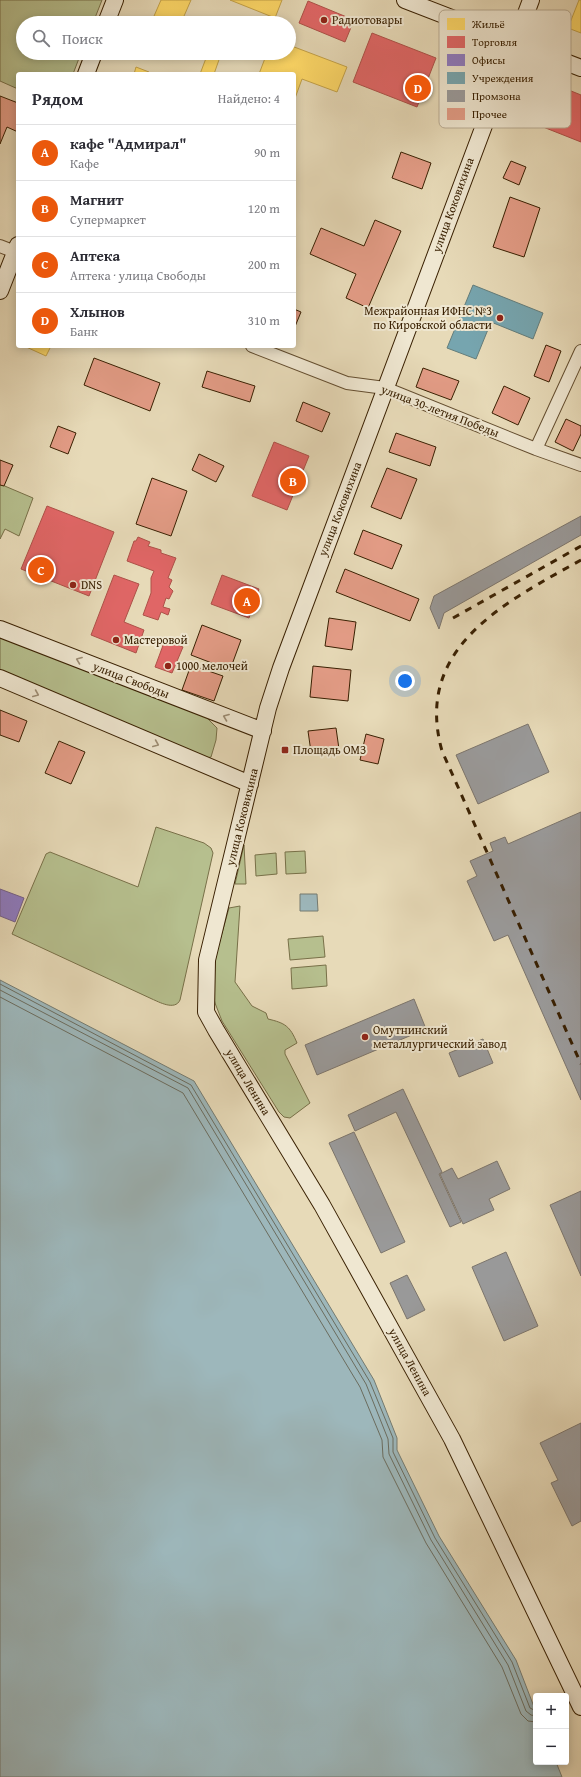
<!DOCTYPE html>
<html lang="ru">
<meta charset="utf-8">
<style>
body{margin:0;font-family:"Gentium Book Plus",serif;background:#f7f7f7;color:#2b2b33}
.controls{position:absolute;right:12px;bottom:12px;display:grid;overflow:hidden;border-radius:4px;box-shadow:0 2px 10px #0003}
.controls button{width:36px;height:36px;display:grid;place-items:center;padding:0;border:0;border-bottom:1px solid #e1e1e2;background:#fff;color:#2b2b33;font:20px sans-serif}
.you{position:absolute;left:405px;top:681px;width:14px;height:14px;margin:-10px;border:3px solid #fff;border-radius:50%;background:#1a73e8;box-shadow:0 0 0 6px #1a73e833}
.badge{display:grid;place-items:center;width:26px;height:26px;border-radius:50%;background:#ea580c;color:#fff;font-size:13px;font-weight:700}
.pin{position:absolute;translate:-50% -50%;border:2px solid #fff;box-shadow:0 1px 4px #0006}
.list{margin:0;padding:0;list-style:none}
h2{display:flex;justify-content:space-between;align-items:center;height:52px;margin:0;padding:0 16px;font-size:17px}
h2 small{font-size:13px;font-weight:400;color:#7c7c81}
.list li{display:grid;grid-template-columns:26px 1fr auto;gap:12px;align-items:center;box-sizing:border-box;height:56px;padding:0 16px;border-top:1px solid #e1e1e2}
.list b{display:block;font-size:15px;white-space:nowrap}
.list p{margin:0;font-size:13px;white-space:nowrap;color:#7c7c81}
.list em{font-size:13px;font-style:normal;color:#7c7c81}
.icon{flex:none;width:22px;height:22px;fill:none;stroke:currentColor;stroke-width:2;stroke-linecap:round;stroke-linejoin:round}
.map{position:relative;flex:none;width:581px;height:1777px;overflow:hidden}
.search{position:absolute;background:#fff;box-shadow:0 2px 10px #0003;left:16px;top:16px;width:280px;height:44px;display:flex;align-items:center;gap:10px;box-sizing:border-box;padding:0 14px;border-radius:22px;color:#7c7c81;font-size:15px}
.panel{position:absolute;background:#fff;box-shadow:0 2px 10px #0003;left:16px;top:72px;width:280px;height:276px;border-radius:4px}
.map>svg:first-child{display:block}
.green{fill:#b6bf8e;stroke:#787048}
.water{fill:#9db7bb;stroke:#757b71}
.homes{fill:#ffd966;stroke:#c4a248}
.shops{fill:#e06666;stroke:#ae5148}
.offices{fill:#8e7cc3;stroke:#746089}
.public{fill:#76a5af;stroke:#647d7b}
.industry{fill:#999;stroke:#7c756c}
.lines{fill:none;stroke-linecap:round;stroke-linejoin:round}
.shore{stroke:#6b6c5e;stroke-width:1}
.building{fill:#e39c86;stroke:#392002}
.street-casing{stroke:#644e30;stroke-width:14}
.secondary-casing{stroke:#392002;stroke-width:18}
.street{stroke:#efe7d1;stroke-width:12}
.secondary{stroke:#efe7d1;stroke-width:16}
.rail{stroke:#392002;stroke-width:3;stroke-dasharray:7 7;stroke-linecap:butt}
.oneway{stroke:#9d8d74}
.poi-dot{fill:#8f2418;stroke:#efe7d1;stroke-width:1.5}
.labels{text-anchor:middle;stroke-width:4;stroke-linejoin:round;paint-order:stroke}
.poi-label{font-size:12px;fill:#392002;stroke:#efe7d1;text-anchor:start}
.street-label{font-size:12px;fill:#392002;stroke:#efe7d1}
.key{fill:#efe7d1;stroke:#b8ab93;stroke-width:1}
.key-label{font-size:11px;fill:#392002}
</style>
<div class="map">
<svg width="581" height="1777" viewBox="0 0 581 1777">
<rect width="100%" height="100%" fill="#e7dab8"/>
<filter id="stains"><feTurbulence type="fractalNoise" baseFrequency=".005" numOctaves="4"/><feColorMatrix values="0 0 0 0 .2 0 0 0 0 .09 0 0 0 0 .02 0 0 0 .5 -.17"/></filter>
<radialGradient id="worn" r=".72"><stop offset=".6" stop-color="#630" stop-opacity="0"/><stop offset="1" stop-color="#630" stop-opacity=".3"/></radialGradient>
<path class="green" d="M0 0H102L93 23H23V53H81L73 74H18V89L0 81Z
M0 484 33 498 19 536 5 529 0 539Z
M0 635 206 717 217 728 216 740 211 757 207 758 0 672Z
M156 827 204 843 211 848 213 853 180 1000C175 1011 159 1002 152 999L12 934 46 854 50 852 138 887Z
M244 845 246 884H235Z
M305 851 306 873 286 874 285 852Z
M276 853 277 874 256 876 255 855Z
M240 906 235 982 252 1006 266 1013 268 1019C285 1023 290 1026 297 1043L285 1050V1054L310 1103 290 1118 284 1117 279 1112 222 1021 215 1003 212 990V969L229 908Z
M323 936 325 957 290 960 288 939Z
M326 965 327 986 292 989 291 968Z"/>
<path class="water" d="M300 894H317L318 911H300Z
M0 980 194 1081 374 1380 397 1438V1450L439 1536 516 1660 536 1712V1762H556L562 1777H0Z"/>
<path class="homes" d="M161 0H191L181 23H151Z
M230 0H282L275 18Z
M579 0H581V33L568 28Z
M289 45 347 67 337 92 302 79 294 101V74H259L267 53H289Z
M208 53 221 54 214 74H200Z
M136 67 149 72V74H134Z
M24 346H51L46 356Z"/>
<path class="shops" d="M308 1 354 20 345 42 299 23Z
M372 33 436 58 417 107 353 82Z
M539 78 581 95V142L523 119Z
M274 442 309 456 287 510 252 496Z
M47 506 114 532 89 596 21 569Z
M138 537 150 542 148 546 161 550V553L176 558 168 578 172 580 169 587 173 591 169 599 166 598 163 607 170 609 168 615 161 612 158 620 143 615 151 593V578L154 571 127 561 134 541H136Z
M114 575 139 584 124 622 144 630 136 653 91 635Z
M222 575 259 589 249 618 211 604Z
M165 640 183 647 172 673 155 667Z"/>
<path class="offices" d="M0 889 24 898 15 922 0 916Z"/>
<path class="public" d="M473 285 543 313 533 339 491 322 476 359 447 348Z"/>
<path class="industry" d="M581 516V535L444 613 439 629 430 608 434 596Z
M528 724 549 772 478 804 456 755Z
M581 812V1100L508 935 494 941 467 881 477 876 470 861 493 851 490 843 505 837 508 844Z
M414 999 426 1029 317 1075 305 1045Z
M483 1039 493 1063 459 1077 449 1053Z
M403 1089 442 1172 439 1174 461 1222 450 1227 396 1112 355 1131 348 1115Z
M354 1132 405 1242 381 1253 329 1143Z
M497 1161 510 1189 489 1199 494 1210 463 1224 440 1174 452 1168 458 1179Z
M581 1191V1276L550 1205Z
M506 1252 538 1326 504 1341 472 1267Z
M407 1275 425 1310 407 1319 390 1283Z
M581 1423V1521L572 1526 551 1483 558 1480 540 1443Z"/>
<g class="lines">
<path class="shore" d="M0 984 191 1085 370 1382 393 1438V1452L435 1538 512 1662 530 1708 536 1711
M0 990 188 1088 366 1384 388 1439 389 1454 431 1540 508 1665 526 1711 531 1715 536 1716
M0 997 183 1093 360 1387 382 1440 383 1457 426 1543 502 1667 521 1714 528 1721 536 1722"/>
</g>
<path class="building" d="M0 96 18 103V132L7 127 0 144Z
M401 152 431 163 422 189 392 178Z
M511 161 526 167 519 185 503 178Z
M510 197 540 208 524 257 493 247Z
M375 220 401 231 368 308 346 298 356 274 310 254 321 228 364 246Z
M294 309 301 312 294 329Z
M546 345 561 351 549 382 534 376Z
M94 358 160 383 150 411 84 385Z
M423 368 459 381 451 400 416 387Z
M207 371 255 386 250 402 202 387Z
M504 386 530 398 518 425 492 413Z
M303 402 330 413 322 432 296 421Z
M566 419 581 426V434L573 451 555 442Z
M58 426 76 433 68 454 50 447Z
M396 433 436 447 430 466 389 452Z
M199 454 224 466 216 482 192 470Z
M0 460 13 465 4 486 0 485Z
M387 468 417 479 401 519 371 507Z
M152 478 187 491 171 536 136 524Z
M363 530 402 545 392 569 354 554Z
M345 569 419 599 410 621 336 592Z
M329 618 356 622 352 650 325 646Z
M202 625 241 640 230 670 191 655Z
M191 665 223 676 214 701 182 690Z
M313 666 351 670 348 701 310 697Z
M0 710 27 721 19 742 0 735Z
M336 728 339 749 311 752 308 731Z
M366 734 384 739 378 764 360 760Z
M59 741 85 752 71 784 45 773Z"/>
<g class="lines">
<g class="street-casing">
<path id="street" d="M0 246 18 253
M252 346 347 383 385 388 536 449 581 465
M536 449 581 351"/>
</g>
<g class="secondary-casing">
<path id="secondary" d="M405 0 581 68
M531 0 281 668 268 708 207 960 206 1012 216 1030 322 1205 452 1439 581 1707
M106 23 115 0
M86 74 94 53
M0 291 18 245
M0 629 263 731
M0 678 250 784"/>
</g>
<use href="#street" class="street"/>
<use href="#secondary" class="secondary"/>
<path class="rail" d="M581 560C506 602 413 647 442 751L581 1064
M453 618 581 546"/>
</g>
<defs><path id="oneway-chevron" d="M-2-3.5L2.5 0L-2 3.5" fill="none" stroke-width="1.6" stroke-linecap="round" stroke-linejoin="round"/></defs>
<g class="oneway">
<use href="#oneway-chevron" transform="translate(79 660) rotate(-159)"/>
<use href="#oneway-chevron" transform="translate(36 694) rotate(23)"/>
<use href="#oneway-chevron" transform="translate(226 717) rotate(-159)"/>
<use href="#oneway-chevron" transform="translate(156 744) rotate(23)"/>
</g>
<g class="poi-dot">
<circle cx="324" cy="20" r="4"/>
<circle cx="500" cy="318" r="4"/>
<circle cx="73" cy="585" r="4"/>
<circle cx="116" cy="640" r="4"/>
<circle cx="168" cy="666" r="4"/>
<rect x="281" y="746" width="8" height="8" rx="2"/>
<circle cx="365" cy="1037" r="4"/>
</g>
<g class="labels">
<g class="poi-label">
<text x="332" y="24">Радиотовары</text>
<text x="492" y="315" text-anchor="end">Межрайонная ИФНС №3<tspan x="492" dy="14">по Кировской области</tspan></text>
<text x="81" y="589">DNS</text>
<text x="124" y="644">Мастеровой</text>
<text x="176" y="670">1000 мелочей</text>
<text x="293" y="754">Площадь ОМЗ</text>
<text x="373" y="1034">Омутнинский<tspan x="373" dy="14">металлургический завод</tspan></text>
</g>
<g class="street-label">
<text transform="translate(453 205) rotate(-70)" y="4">улица Коковихина</text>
<text transform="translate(440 411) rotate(21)" y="4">улица 30-летия Победы</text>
<text transform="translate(340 509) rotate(-69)" y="4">улица Коковихина</text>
<text transform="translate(131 680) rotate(21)" y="4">улица Свободы</text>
<text transform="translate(242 817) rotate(-76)" y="4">улица Коковихина</text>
<text transform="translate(248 1082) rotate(59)" y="4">улица Ленина</text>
<text transform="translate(410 1362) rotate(61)" y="4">улица Ленина</text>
</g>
</g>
<rect x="439" y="10" width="132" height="118" rx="6" class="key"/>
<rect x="447" y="18" width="18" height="12" fill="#ffd966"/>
<rect x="447" y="36" width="18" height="12" fill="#e06666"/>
<rect x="447" y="54" width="18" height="12" fill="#8e7cc3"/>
<rect x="447" y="72" width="18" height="12" fill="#76a5af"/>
<rect x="447" y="90" width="18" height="12" fill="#999"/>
<rect x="447" y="108" width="18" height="12" fill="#e39c86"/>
<g class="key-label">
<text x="472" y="28">Жильё</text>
<text x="472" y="46">Торговля</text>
<text x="472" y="64">Офисы</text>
<text x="472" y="82">Учреждения</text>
<text x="472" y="100">Промзона</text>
<text x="472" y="118">Прочее</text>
</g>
<rect width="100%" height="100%" filter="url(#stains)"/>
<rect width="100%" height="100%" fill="url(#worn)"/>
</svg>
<div class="controls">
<button>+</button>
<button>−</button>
</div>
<div class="you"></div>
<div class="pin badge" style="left:247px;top:601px">A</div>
<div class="pin badge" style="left:293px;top:481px">B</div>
<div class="pin badge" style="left:41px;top:570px">C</div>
<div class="pin badge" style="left:418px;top:88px">D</div>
<div class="search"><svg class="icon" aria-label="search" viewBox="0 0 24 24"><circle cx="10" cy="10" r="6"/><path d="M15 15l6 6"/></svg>Поиск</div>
<section class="panel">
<h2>Рядом<small>Найдено: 4</small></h2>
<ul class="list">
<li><span class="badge">A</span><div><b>кафе &quot;Адмирал&quot;</b><p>Кафе</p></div><em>90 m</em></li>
<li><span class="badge">B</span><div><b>Магнит</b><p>Супермаркет</p></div><em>120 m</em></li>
<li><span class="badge">C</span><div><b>Аптека</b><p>Аптека · улица Свободы</p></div><em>200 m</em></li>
<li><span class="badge">D</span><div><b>Хлынов</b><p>Банк</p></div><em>310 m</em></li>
</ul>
</section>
</div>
